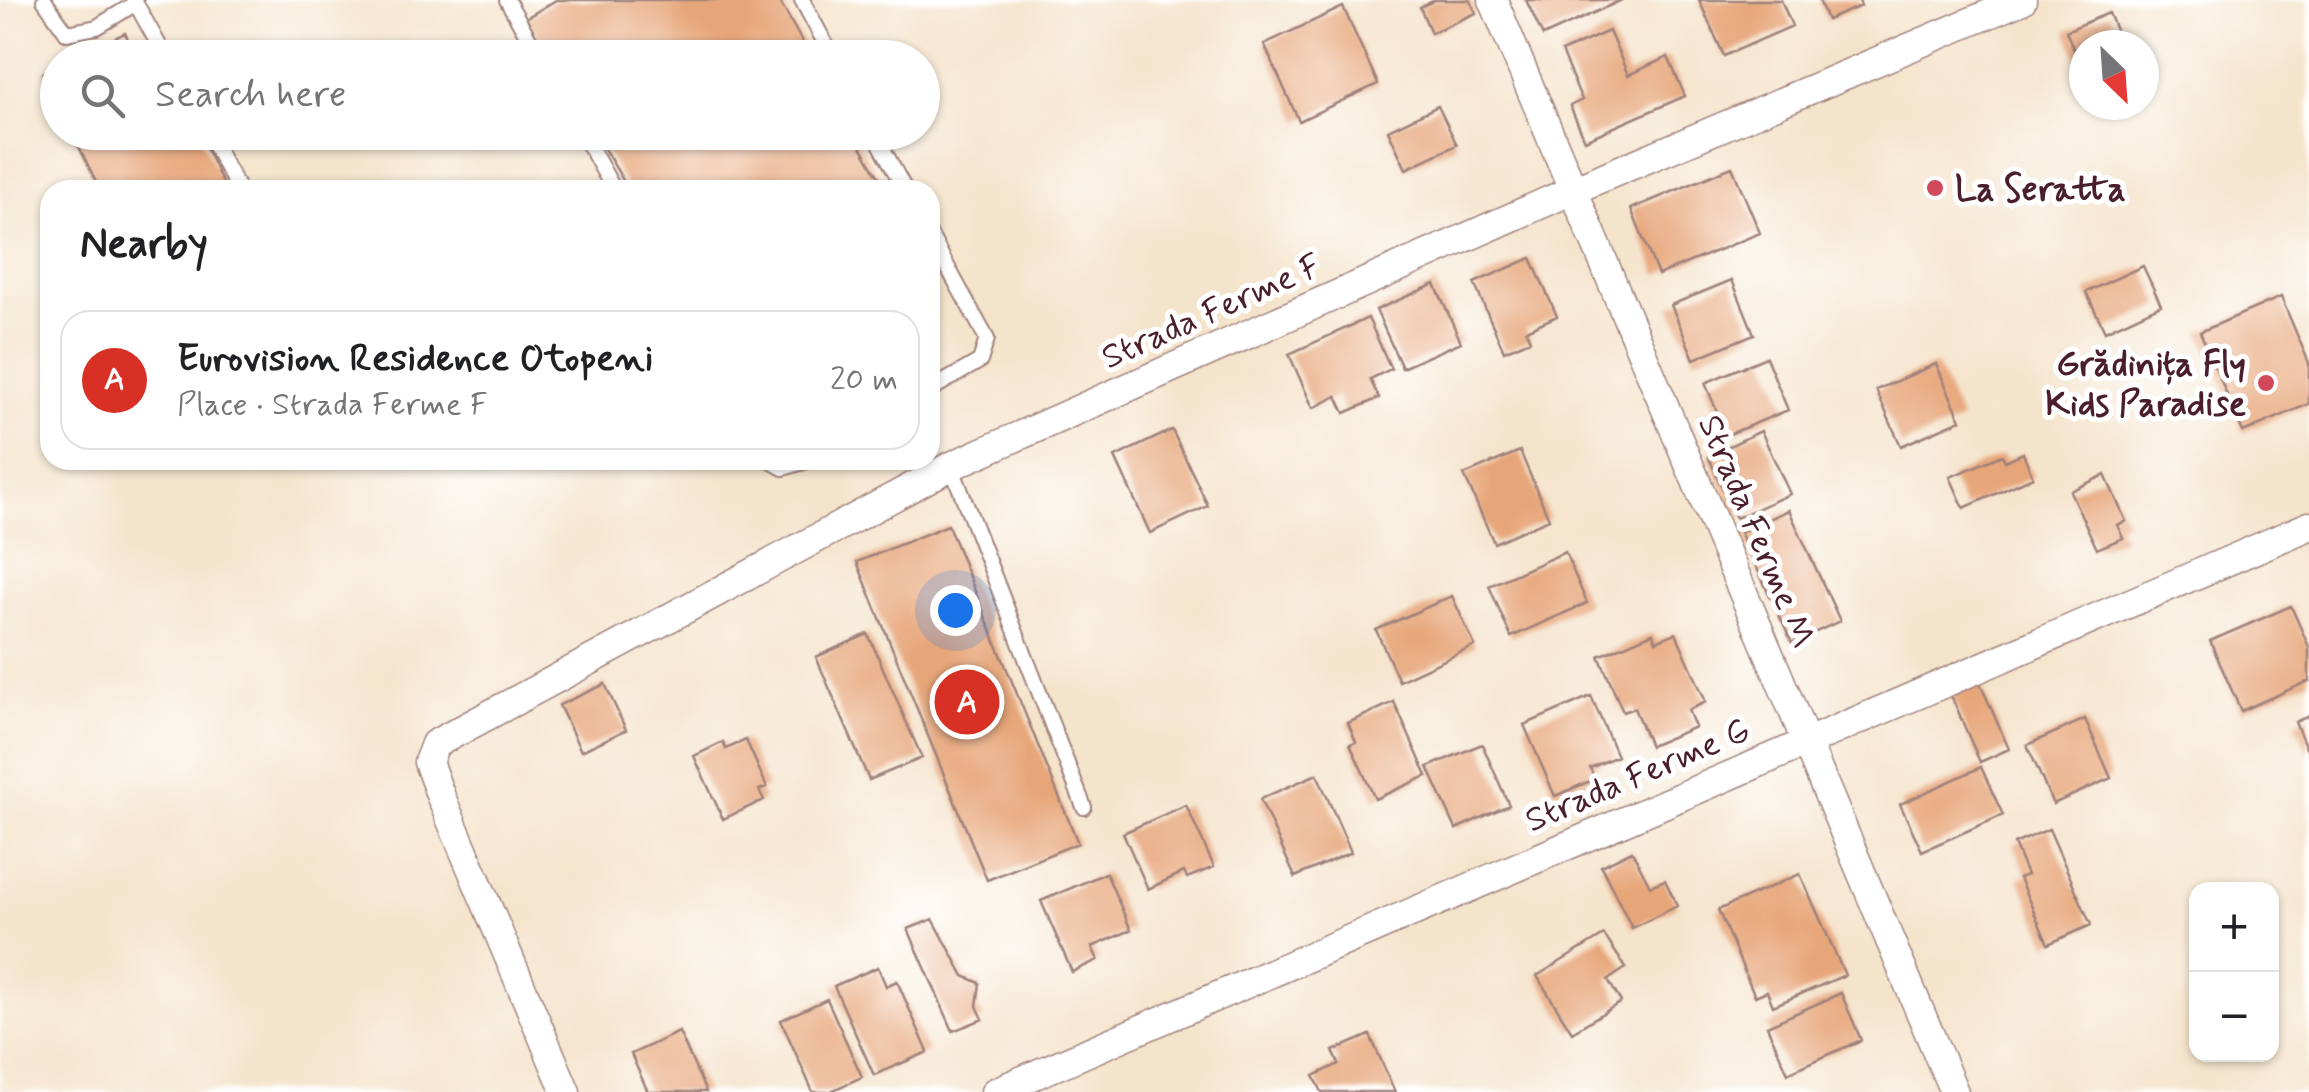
<!DOCTYPE html>
<meta charset="utf-8">
<style>
body{margin:0;font-family:Mynerve,sans-serif;background:#f6f6f6;color:#202124}
.controls{position:absolute;right:30px;bottom:30px;display:grid;overflow:hidden;border-radius:20px;box-shadow:0 2px 8px #0004}
.controls button{width:90px;height:90px;display:grid;place-items:center;padding:0;border:0;border-bottom:2px solid #e0e0e0;background:#fff;color:#202124;font:50px sans-serif}
.compass{position:absolute;left:2069px;top:30px;width:90px;height:90px;border-radius:50%;background:#fff;box-shadow:0 2px 8px #0004;rotate:155deg}
.you{position:absolute;left:955px;top:610px;width:35px;height:35px;margin:-25px;border:8px solid #fff;border-radius:50%;background:#1a73e8;box-shadow:0 0 0 15px #1a73e833}
.badge{display:grid;place-items:center;width:65px;height:65px;border-radius:50%;background:#d93025;color:#fff;font-size:32px;font-weight:700}
.pin{position:absolute;translate:-50% -50%;border:5px solid #fff;box-shadow:0 2px 10px #0006}
.list{margin:0;padding:0;list-style:none}
h2{display:flex;justify-content:space-between;align-items:center;height:130px;margin:0;padding:0 40px;font-size:42px}
h2 small{font-size:32px;font-weight:400;color:#757577}
.list li{display:grid;grid-template-columns:65px 1fr auto;gap:30px;align-items:center;box-sizing:border-box;height:140px;margin:0 20px 20px;padding:0 20px;border:2px solid #e0e0e0;border-radius:30px}
.list b{display:block;font-size:38px;white-space:nowrap}
.list p{margin:0;font-size:32px;white-space:nowrap;color:#757577}
.list em{font-size:32px;font-style:normal;color:#757577}
.icon{flex:none;width:55px;height:55px;fill:none;stroke:currentColor;stroke-width:2;stroke-linecap:round;stroke-linejoin:round}
.map{position:relative;flex:none;width:2309px;height:1092px;overflow:hidden}
.search{position:absolute;background:#fff;box-shadow:0 2px 8px #0004;left:40px;top:40px;width:900px;height:110px;display:flex;align-items:center;gap:25px;box-sizing:border-box;padding:0 35px;border-radius:55px;color:#757577;font-size:38px}
.panel{position:absolute;background:#fff;box-shadow:0 2px 8px #0004;left:40px;top:180px;width:900px;height:290px;border-radius:30px}
.map>svg:first-child{display:block}
.building{fill:#e7a679}
.lines{fill:none;stroke-linecap:round;stroke-linejoin:round}
.lane-casing{stroke:#a0827c;stroke-width:18}
.street-casing{stroke:#a0827c;stroke-width:31}
.lane{stroke:#fff;stroke-width:14}
.street{stroke:#fff;stroke-width:28}
.poi-dot{fill:#d1495b;stroke:#fff;stroke-width:4}
.labels{text-anchor:middle;stroke-width:10;stroke-linejoin:round;paint-order:stroke}
.poi-label{font-size:35px;font-weight:bold;fill:#4a1f2b;stroke:#fff;text-anchor:start}
.street-label{font-size:35px;fill:#4a1f2b;stroke:#fff}
</style>
<div class="map">
<svg width="2309" height="1092" viewBox="0 0 2309 1092">
<rect width="100%" height="100%" fill="#fff"/>
<filter id="ink" filterUnits="userSpaceOnUse"><feTurbulence type="fractalNoise" baseFrequency=".01" numOctaves="2"/><feDisplacementMap in="SourceGraphic" scale="20" xChannelSelector="R" yChannelSelector="G"/><feConvolveMatrix kernelMatrix="1 2 1 2 8 2 1 2 1" color-interpolation-filters="sRGB"/></filter>
<filter id="wash" filterUnits="userSpaceOnUse"><feTurbulence type="fractalNoise" baseFrequency=".0048" numOctaves="4" result="noise"/><feDisplacementMap in="SourceGraphic" scale="40" xChannelSelector="R" yChannelSelector="G"/><feGaussianBlur stdDeviation="2.25" result="paint"/><feColorMatrix in="noise" values="0 0 0 0 0 0 0 0 0 0 0 0 0 0 0 0 0 1.4 0 .05"/><feComposite in="paint" operator="in"/></filter>
<g filter="url(#wash)">
<rect width="100%" height="100%" fill="#f5e4cc"/>
<g id="blocks">
<path class="building" d="M556 0H779L811 58H549L526 18Z
M1435 0H1470L1476 13 1431 33 1420 7Z
M1526 0H1622L1543 36Z
M1699 0H1781L1792 26 1724 56Z
M1819 0H1859L1861 6 1827 20Z
M1343 7 1378 84 1299 121 1264 44Z
M2109 13 2122 45H2084V74L2066 31Z
M1609 31 1628 75 1668 57 1685 96 1585 140 1570 106 1582 100 1561 52Z
M125 33 137 58H74Z
M58 65V103L43 73Z
M1438 106 1457 145 1406 169 1388 130Z
M72 132H198L226 190H100Z
M594 132H853L886 190H629Z
M1732 167 1760 233 1658 275 1631 209Z
M1531 258 1557 316 1526 330 1530 340 1504 351 1474 283Z
M2143 266 2161 305 2105 331 2086 292Z
M1732 280 1754 334 1694 359 1671 305Z
M1435 284 1461 342 1402 368 1376 310Z
M2281 297 2309 363V404L2243 432 2200 332Z
M1368 318 1391 369 1370 379 1379 398 1345 413 1337 396 1313 408 1289 354Z
M1766 357 1788 410 1727 435 1705 383Z
M1936 364 1961 420 1901 446 1876 390Z
M1172 430 1208 506 1150 533 1115 457Z
M1761 431 1790 494 1736 518 1708 456Z
M1520 451 1549 519 1494 543 1464 475Z
M2023 453 2033 477 1964 508 1950 477 2002 455 2005 461Z
M2105 475 2126 521 2117 525 2123 538 2097 549 2070 491Z
M1789 510 1840 621 1792 643 1740 532Z
M948 525 1078 843 987 880 857 562Z
M1565 552 1587 603 1511 637 1489 586Z
M1452 596 1475 646 1399 681 1376 630Z
M2291 606 2309 647V681L2241 711 2210 641Z
M1653 633 1656 641 1676 633 1706 702 1688 710 1695 727 1650 746 1634 708 1623 712 1599 656Z
M868 634 922 758 869 780 816 657Z
M1980 683 2009 749 1980 762 1951 696Z
M605 684 626 730 581 751 559 705Z
M1591 696 1617 756 1590 768 1595 779 1555 796 1524 725Z
M1394 702 1427 776 1375 799 1350 744 1356 742 1348 723Z
M2309 716V755L2295 722Z
M2085 719 2111 778 2053 804 2027 745Z
M746 740 767 787 759 790 764 800 723 819 694 756 723 742 726 749Z
M1482 744 1509 805 1456 829 1428 767Z
M1981 767 2003 815 1922 851 1900 804Z
M1317 774 1351 852 1295 877 1260 799Z
M1186 805 1214 867 1187 878 1184 872 1148 889 1123 833Z
M2049 829 2091 925 2048 944 2019 878 2027 875 2014 844Z
M1632 851 1650 886 1665 880 1677 906 1632 928 1601 866Z
M1106 873 1131 930 1092 947 1098 960 1072 972 1041 901Z
M1800 874 1845 975 1773 1006 1767 991 1755 996 1718 910Z
M933 919 964 976 980 983 977 1006 983 1019 953 1031 908 929Z
M1604 935 1626 968 1608 980 1621 1002 1572 1032 1537 976Z
M878 967 886 986 897 981 928 1052 874 1075 834 986Z
M1841 993 1861 1040 1788 1073 1767 1026Z
M827 999 862 1077 829 1092H813L781 1020Z
M679 1032 706 1092H648L631 1054Z
M1370 1035 1395 1092H1322L1314 1076 1339 1064 1333 1051Z"/>
</g>
</g>
<g filter="url(#ink)">
<use href="#blocks" fill-opacity="0" stroke="#a0827c" stroke-width="2.5"/>
<g class="lines">
<g class="lane-casing">
<path id="lane" d="M44 0 67 33 97 27 136 3
M134 0 166 58
M507 0 540 58
M802 0 833 58
M207 132 239 190
M582 132 614 190
M874 132 905 190
M930 235 987 339 980 361 930 390
M769 460 783 468 810 460
M951 466 1084 807"/>
</g>
<g class="street-casing">
<path id="street" d="M1493 0 1954 1092
M566 1092 441 797 428 762 435 744 951 466 1573 190 2022 0
M995 1092 2309 526"/>
</g>
<use href="#lane" class="lane"/>
<use href="#street" class="street"/>
</g>
</g>
<g class="poi-dot">
<circle cx="1935" cy="188" r="10"/>
<circle cx="2266" cy="383" r="10"/>
</g>
<g class="labels">
<g class="poi-label">
<text x="1955" y="200">La Seratta</text>
<text x="2246" y="375" text-anchor="end">Grădinița Fly<tspan x="2246" dy="40">Kids Paradise</tspan></text>
</g>
<g class="street-label">
<text transform="translate(1211 310) rotate(-24)" y="12">Strada Ferme F</text>
<text transform="translate(1758 531) rotate(67)" y="12">Strada Ferme M</text>
<text transform="translate(1637 774) rotate(-23)" y="12">Strada Ferme G</text>
</g>
</g>
</svg>
<div class="controls">
<button>+</button>
<button>−</button>
</div>
<svg class="compass" viewBox="-18 -18 36 36"><path d="M0-13l5 13h-10z" fill="#e53935"/><path d="M0 13l5-13h-10z" fill="#757577"/></svg>
<div class="you"></div>
<div class="pin badge" style="left:967px;top:702px">A</div>
<div class="search"><svg class="icon" aria-label="search" viewBox="0 0 24 24"><circle cx="10" cy="10" r="6"/><path d="M15 15l6 6"/></svg>Search here</div>
<section class="panel">
<h2>Nearby<small></small></h2>
<ul class="list">
<li><span class="badge">A</span><div><b>Eurovision Residence Otopeni</b><p>Place · Strada Ferme F</p></div><em>20 m</em></li>
</ul>
</section>
</div>
